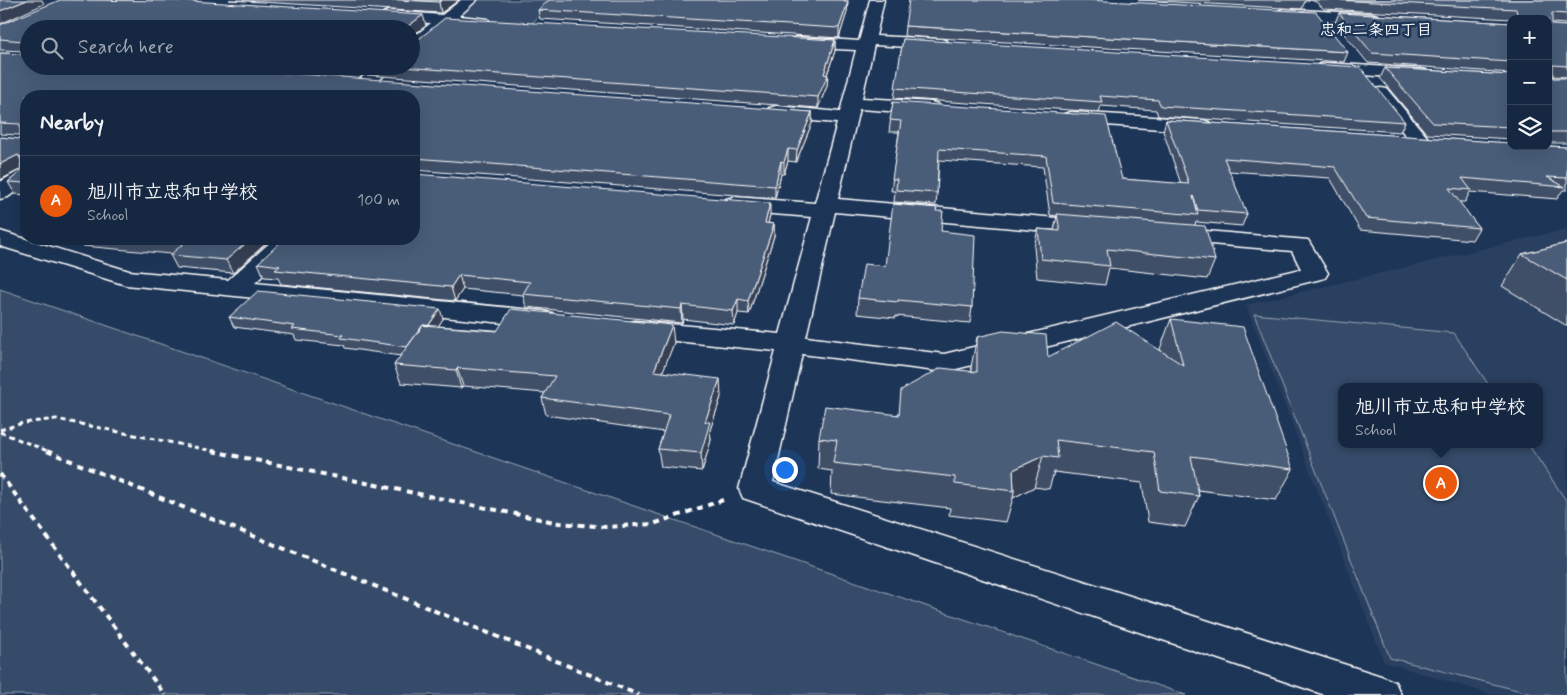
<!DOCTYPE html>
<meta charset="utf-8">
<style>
body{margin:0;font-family:Mynerve,"Klee One",sans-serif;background:#23344c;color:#f1f3f6}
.controls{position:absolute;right:15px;top:15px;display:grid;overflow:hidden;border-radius:10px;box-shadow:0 5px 20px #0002}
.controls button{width:45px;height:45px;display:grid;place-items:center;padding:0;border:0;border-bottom:1px solid #35445a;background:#162841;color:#f1f3f6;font:25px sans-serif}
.you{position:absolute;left:784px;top:469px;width:18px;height:18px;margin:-12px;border:4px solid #fff;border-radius:50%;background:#1a73e8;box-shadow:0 0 0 8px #1a73e833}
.badge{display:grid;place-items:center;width:32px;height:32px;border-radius:50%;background:#ea580c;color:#fff;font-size:16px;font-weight:700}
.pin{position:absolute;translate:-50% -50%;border:2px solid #fff;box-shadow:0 1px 5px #0006}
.popup{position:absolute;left:1338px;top:383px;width:205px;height:65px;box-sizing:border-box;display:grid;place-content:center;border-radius:10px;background:#162841;filter:drop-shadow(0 1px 4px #0005);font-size:16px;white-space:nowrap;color:#9ea6b1}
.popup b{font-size:19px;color:#f1f3f6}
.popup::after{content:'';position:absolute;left:50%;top:100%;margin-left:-10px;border:10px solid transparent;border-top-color:#162841}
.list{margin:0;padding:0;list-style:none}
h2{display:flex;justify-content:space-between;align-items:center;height:65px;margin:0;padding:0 20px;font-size:21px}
h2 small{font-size:16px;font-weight:400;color:#9ea6b1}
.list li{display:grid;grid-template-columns:32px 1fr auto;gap:15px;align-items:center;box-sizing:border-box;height:90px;padding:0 20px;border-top:1px solid #35445a}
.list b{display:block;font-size:19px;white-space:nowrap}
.list p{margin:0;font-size:16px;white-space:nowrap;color:#9ea6b1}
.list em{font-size:16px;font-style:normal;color:#9ea6b1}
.icon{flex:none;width:28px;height:28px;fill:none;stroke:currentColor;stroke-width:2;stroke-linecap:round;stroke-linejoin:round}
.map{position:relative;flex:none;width:1567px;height:695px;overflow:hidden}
.search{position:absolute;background:#162841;box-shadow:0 5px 20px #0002;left:20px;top:20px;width:400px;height:55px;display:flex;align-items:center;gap:12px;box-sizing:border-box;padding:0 18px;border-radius:28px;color:#9ea6b1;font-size:19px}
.panel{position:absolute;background:#162841;box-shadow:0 5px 20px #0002;left:20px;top:90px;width:400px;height:155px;border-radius:20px}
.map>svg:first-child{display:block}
.built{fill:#2a4161;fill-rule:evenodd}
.green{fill:#364b69;stroke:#9aa5b4}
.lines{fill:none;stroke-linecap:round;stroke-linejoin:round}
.minor-casing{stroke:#fff;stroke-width:3}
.path-far1{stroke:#fff;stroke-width:3;stroke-dasharray:5 4;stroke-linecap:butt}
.path{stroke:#fff;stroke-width:4;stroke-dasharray:6 5;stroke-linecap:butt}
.minor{fill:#1d3557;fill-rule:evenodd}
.wall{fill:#405068;stroke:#fff}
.shaded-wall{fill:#344155;stroke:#fff}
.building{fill:#4a5d79;stroke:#fff}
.labels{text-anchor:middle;stroke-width:5;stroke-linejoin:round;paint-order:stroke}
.far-neighbourhood-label{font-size:16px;font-weight:bold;fill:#fff;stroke:#1d3557}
</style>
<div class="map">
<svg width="1567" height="695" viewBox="0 0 1567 695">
<rect width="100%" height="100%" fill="#1d3557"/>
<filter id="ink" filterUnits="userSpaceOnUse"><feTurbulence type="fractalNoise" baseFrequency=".02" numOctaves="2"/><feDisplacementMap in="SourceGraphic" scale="10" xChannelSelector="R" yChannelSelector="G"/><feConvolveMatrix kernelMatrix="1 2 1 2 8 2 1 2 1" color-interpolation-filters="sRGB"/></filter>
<g filter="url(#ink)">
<path class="built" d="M1567 229V695H1493L1384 662 1246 305ZM1342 387H1540V444H1342Z"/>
<path class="green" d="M470 0H556L530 25 445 20Z
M0 289 1186 695H0Z
M1254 314 1454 333 1490 387H1342V444H1528L1567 502V695H1537L1390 658Z"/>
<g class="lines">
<g class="minor-casing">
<path id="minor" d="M461 0H477L459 16 488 19 490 22 488 25H449L417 51 411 52V39L431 23 388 21 383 19 380 16 383 13 388 11 442 15Z
M870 0H884L876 36 941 39 947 41 949 44 947 47 941 49 874 45 862 98 931 102 938 104 940 108 938 112 931 114 859 109 838 199 1091 221 1099 223 1103 228 1099 233 1091 235 835 212 806 337 944 354 1301 269 1292 251 1163 240 1159 235 1163 230 1171 228 1308 240 1328 273 1325 278 944 372 802 354 773 482 1381 676 1395 682 1401 695H1325L743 498 739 489 776 351 635 337 626 335 622 329 626 323 635 321 780 334 812 217 734 211 726 209 723 204 726 199 734 197 815 203 837 123 776 118 769 116 767 112 769 108 776 106 840 112 856 50 797 47 791 45 789 42 791 39 797 37 859 41Z
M1283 9 1374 14 1379 16 1382 19 1379 22 1374 24 1278 17 1275 14 1278 11Z
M1325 63 1420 69 1426 70 1429 74 1426 78 1420 79 1319 72 1316 68 1319 64Z
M376 66H395L361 96H341L344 92Z
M1381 88 1387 89 1427 137 1430 141 1427 145 1420 147 1413 145 1372 93 1375 89Z
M1071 112 1202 120 1209 122 1212 126 1209 130 1202 132 1064 122 1061 118 1064 114Z
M26 169V184L8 197 0 199V182L19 171Z
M0 231 129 271 228 280 274 239H300L255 283 543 311 552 313 556 319 552 325 543 327 126 285 0 246Z"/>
</g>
<path class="path-far1" d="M0 430 23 423 56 419 218 452
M0 432 50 452"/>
<path class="path" d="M47 451 639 695
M212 451 559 523 606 527 653 524 723 500
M0 474 165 695"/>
<use href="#minor" class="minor"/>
</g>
<path class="wall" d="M229 0H459L441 13Z
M848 0 847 12 839 38 540 19 538 10Z
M1138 0H1567V24L1552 23V25L1567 26V77L1553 76V78H1567V143H1548V19H1511L1324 9 1316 2 1311 0 1305 1 1302 9Z
M1339 13 1511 23V73L1368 63 1335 23Z
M0 25 426 26 29 29V66L812 112V123L796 162 788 161 784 174H781L775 198 414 170V96H26V195L15 194 8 182 20 172V170L0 180V137L20 139V135L0 134V53L24 54 25 51 0 50Z
M905 26 1348 52 1344 62 904 36Z
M903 39 1405 122 1400 132 1158 116 1156 110 1101 106 1099 112 894 98Z
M835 40V51L827 75V86L818 108 244 66H411Z
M1385 68 1511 75V139L1427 134 1380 78Z
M893 102 1122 179 1181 184 1163 131 1166 120 1567 147V190H1563L1557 199 1470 192 1465 202H1459L1479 228 1472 240 1360 230 1330 178 1229 171 1247 214 1242 226 1196 222 1195 225 1215 260 1207 279 1109 268 1105 285 1037 278 1034 247 1038 229 1054 230 1057 216 1050 215 1043 167 939 160 937 193 936 205 894 202 895 191H891L899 132H889Z
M936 211 941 231 972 307 970 323 896 316V318L857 314 858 298 885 266Z
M770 215 768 223 774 224V236L749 314 738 313 734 325 683 319 682 323 526 307 523 295 463 289 455 301 281 284 278 278 264 277 258 263Z
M78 239H271L233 273 177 268 170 255 171 254 83 246Z
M1567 243V326L1502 286 1522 254Z
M229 317 443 319 438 326 674 343 662 372 721 397 710 430 711 440 702 471 661 467 658 449 664 432 546 415 542 398 545 393 463 386 461 388 401 383 394 365 401 356 345 348 344 345 296 340 294 335 234 327Z
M1171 319 1293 469 1276 500 1198 490 1199 496 1185 527 1148 522 1142 483 1054 472 1049 489 1034 487 1013 498 1006 522 949 515 950 508 831 494 832 471 818 469 819 438 898 414 972 371 971 367 977 337 1048 357 1161 351 1160 349Z"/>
<path class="shaded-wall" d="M27 0H42L44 4 0 24V11Z
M442 0H459L441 13 439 2Z
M848 2 847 12 839 38V28Z
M423 15 426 26 411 36V29H407V27Z
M835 40V51L825 80 828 75 827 86 818 108V97L824 74Z
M812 112V123L796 162 797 150Z
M788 149V161L784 174V162Z
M18 155 25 167 0 180V164Z
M781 161V174L775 198V186Z
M770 203V215L765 236V223Z
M774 224V236L749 314 748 301Z
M251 239H271L233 273 226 260Z
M459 275 463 289 455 301 451 287Z
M738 299V313L734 325 733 311Z
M682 305 683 319 682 323 681 309Z
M440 309 443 319 417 358 413 348Z
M672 325 674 343 656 389 654 371Z
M457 368 463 386 461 388 456 370Z
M720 379 721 397 710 430 711 440 702 471 701 453 705 422Z
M1043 456 1034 487 1013 498 1014 491 1013 470Z"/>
<path class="building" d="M0 0H27L0 11Z
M60 0 190 1 423 15 407 27V29H29V66H193L812 112 797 150 788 149 784 162 781 161 775 186 414 158V96H26V183L8 182 20 172 21 157 18 155 0 164V137L20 139V124L0 123V53L24 54 25 42 23 41 0 39V25Z
M402 0H442L439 2Z
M549 0H845L844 2H848L839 28 538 10Z
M909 0H1087L1316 12 1348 52 905 26Z
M1334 0H1567V14L1552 13V25L1567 26V66L1553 65V78H1567V132H1548V19H1518L1516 9Z
M1339 13 1511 23V62L1372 53Z
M445 18 835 40 824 74 828 75 818 97 388 66H411V43L415 42Z
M903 39 1360 67 1405 122 1161 106 1158 100 1100 96 1102 102 895 88Z
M1385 68 1511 75V127L1433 123Z
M893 102 1106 116 1122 179 1189 184 1166 120 1511 143V146H1548L1567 147V178L1547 177 1565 187 1462 178 1471 190 1449 188 1479 228 1366 218 1335 167 1224 158 1247 214 1198 210 1193 196 1198 215 1053 203 1046 156 939 149 937 193 896 190 897 179H892L901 121 890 120Z
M414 174 770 203 765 223 774 224 748 301 738 299 733 311 682 305 681 309 523 294 530 282 459 275 451 287 275 270 280 266 258 263 284 239H414Z
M893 204 937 208 936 211H943L941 231 975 235 972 307 898 300V302L858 298 864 264 885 266Z
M1057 214 1205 226 1215 260 1107 249 1110 266 1041 259 1038 229 1060 231Z
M137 239H251L226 260 170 255 184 243Z
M1567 243V280L1522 254Z
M258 291 440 309 428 326 423 325 407 347 341 338 343 335 292 329 295 326 229 317Z
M511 309 672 325 654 371 720 379 705 422H710L701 453 658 449 669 415 542 398 555 376 457 368 456 370 394 365 423 325 497 331Z
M1171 319 1243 327 1293 469 1191 456 1199 496 1160 491 1154 452 1056 440 1058 458 1043 456 1013 470 1014 491 955 484V477L833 463 837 440 819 438 825 406 899 415 901 390 941 368 977 372V337L1003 331 1046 335 1048 357 1116 322 1183 365Z"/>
</g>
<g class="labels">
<g class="far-neighbourhood-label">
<text x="1376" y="35">忠和二条四丁目</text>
</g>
</g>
</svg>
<div class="controls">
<button>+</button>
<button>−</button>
<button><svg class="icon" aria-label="layers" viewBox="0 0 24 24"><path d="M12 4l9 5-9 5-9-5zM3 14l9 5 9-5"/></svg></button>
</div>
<div class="you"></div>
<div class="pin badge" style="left:1441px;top:483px">A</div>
<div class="popup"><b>旭川市立忠和中学校</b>School</div>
<div class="search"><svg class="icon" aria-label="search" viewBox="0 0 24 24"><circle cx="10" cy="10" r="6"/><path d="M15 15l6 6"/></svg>Search here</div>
<section class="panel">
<h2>Nearby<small></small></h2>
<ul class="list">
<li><span class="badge">A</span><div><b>旭川市立忠和中学校</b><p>School</p></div><em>100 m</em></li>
</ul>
</section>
</div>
